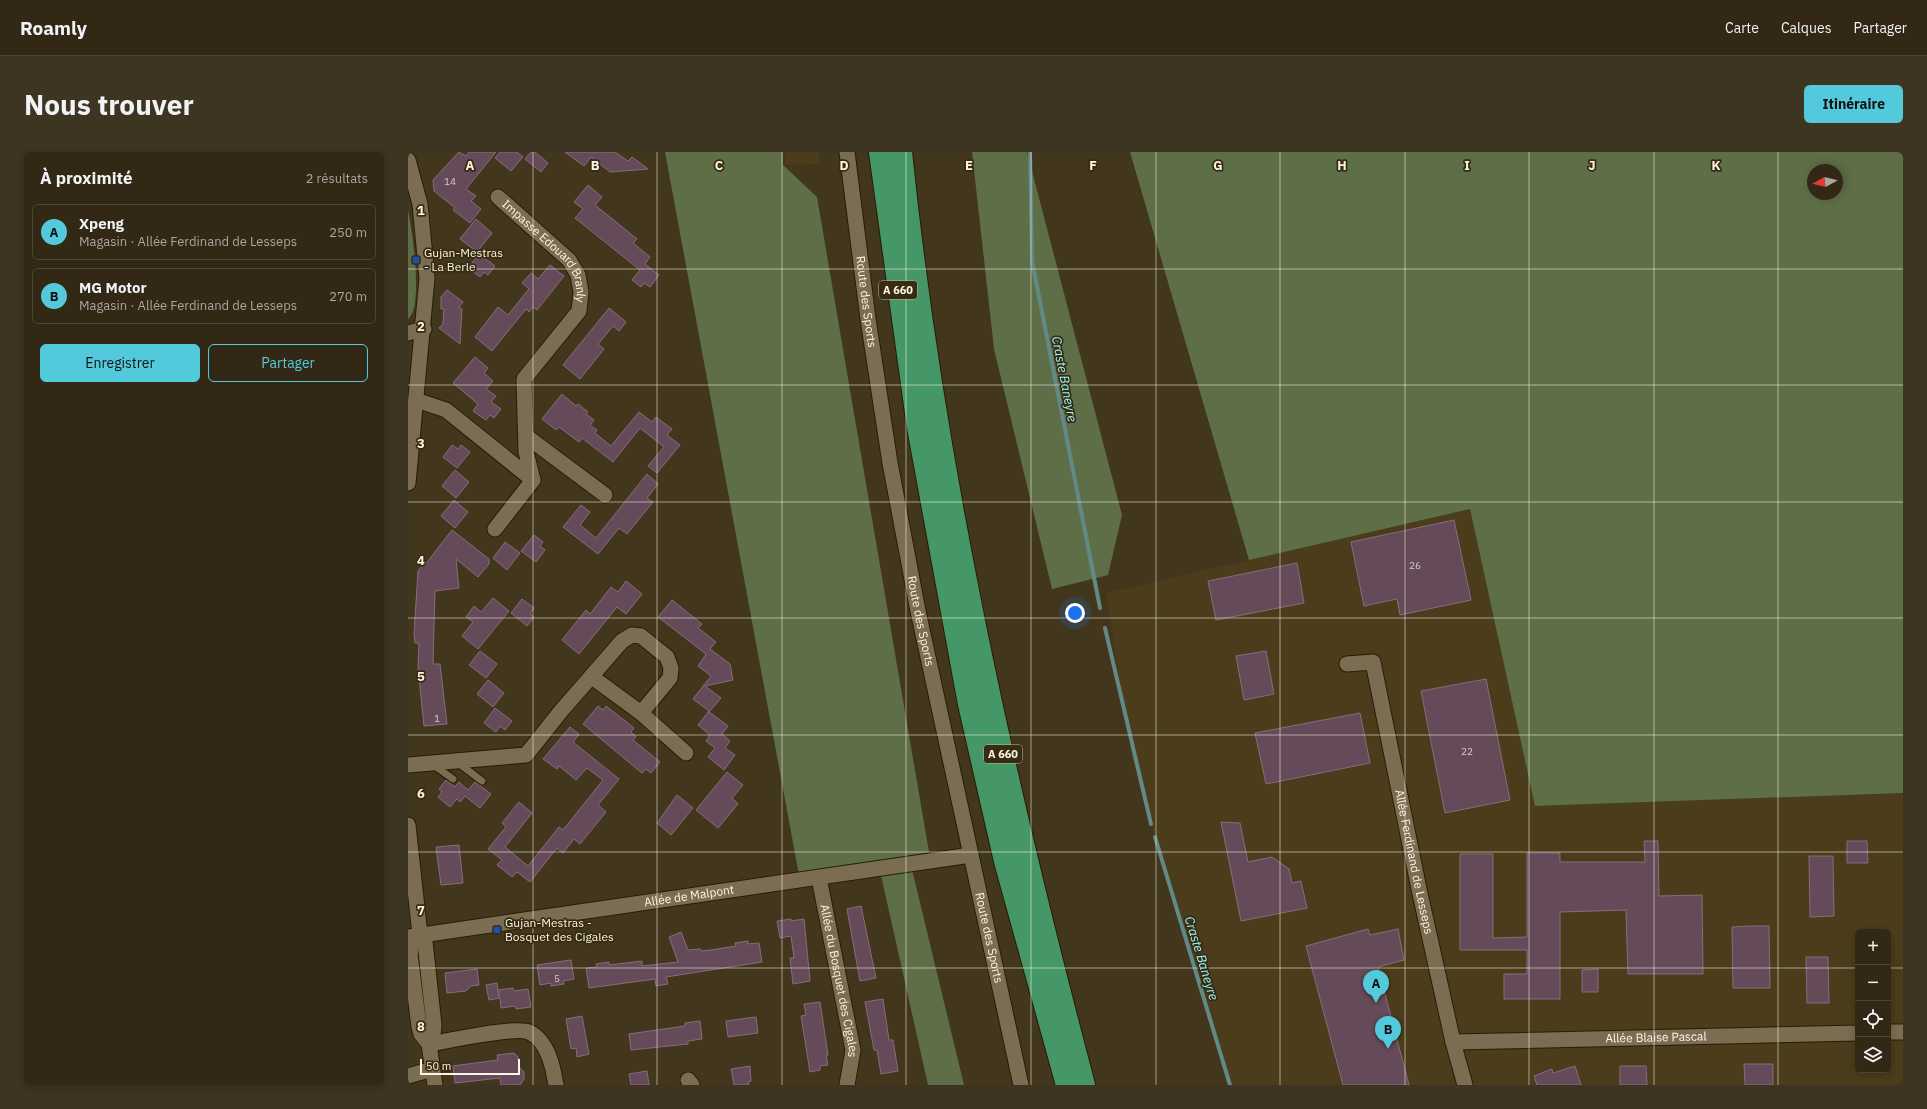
<!DOCTYPE html>
<html lang="fr">
<meta charset="utf-8">
<style>
body{margin:0;font-family:"IBM Plex Sans",sans-serif;background:#3d3422;color:#f1f3f6}
.controls{position:absolute;right:12px;bottom:12px;display:grid;overflow:hidden;border-radius:6px;box-shadow:0 2px 10px #0003}
.controls button{width:36px;height:36px;display:grid;place-items:center;padding:0;border:0;border-bottom:1px solid #4d4434;background:#322815;color:#f1f3f6;font:20px sans-serif}
.compass{position:absolute;left:1399px;top:12px;width:36px;height:36px;border-radius:50%;background:#322815;box-shadow:0 2px 10px #0003;rotate:262deg}
.scale{position:absolute;left:12px;bottom:10px;width:100px;box-sizing:border-box;padding-left:4px;border:2px solid #fcf4e5;border-top:0;font-size:11px;line-height:14px;white-space:nowrap;color:#fcf4e5;-webkit-text-stroke:3px #372c12;paint-order:stroke}
.you{position:absolute;left:667px;top:461px;width:14px;height:14px;margin:-10px;border:3px solid #fff;border-radius:50%;background:#1a73e8;box-shadow:0 0 0 6px #1a73e833}
.badge{display:grid;place-items:center;width:26px;height:26px;border-radius:50%;background:#53cadc;color:#111;font-size:13px;font-weight:700}
.pin{position:absolute;translate:-50% -33px;filter:drop-shadow(0 1px 2px #0008)}
.pin::after{content:'';position:absolute;top:21px;width:14px;height:12px;background:inherit;clip-path:polygon(0 0,100% 0,50% 100%)}
.list{margin:0;padding:0;list-style:none}
h2{display:flex;justify-content:space-between;align-items:center;height:52px;margin:0;padding:0 16px;font-size:17px}
h2 small{font-size:13px;font-weight:400;color:#a8a6a0}
.list li{display:grid;grid-template-columns:26px 1fr auto;gap:12px;align-items:center;box-sizing:border-box;height:56px;margin:0 8px 8px;padding:0 8px;border:1px solid #4d4434;border-radius:6px}
.list b{display:block;font-size:15px;white-space:nowrap}
.list p{margin:0;font-size:13px;white-space:nowrap;color:#a8a6a0}
.list em{font-size:13px;font-style:normal;color:#a8a6a0}
.actions{display:flex;gap:8px;padding:12px 16px}
.actions a{flex:1;padding:9px 0;border:1px solid #53cadc;border-radius:6px;text-align:center;font-size:14px;color:#53cadc}
.actions .main{background:#53cadc;color:#111}
.icon{flex:none;width:22px;height:22px;fill:none;stroke:currentColor;stroke-width:2;stroke-linecap:round;stroke-linejoin:round}
.map{position:relative;flex:none;width:1495px;height:933px;overflow:hidden;border-radius:6px}
header{display:flex;align-items:center;gap:24px;box-sizing:border-box;height:56px;padding:0 20px;background:#322815;border-bottom:1px solid #4d4434}
header strong{font-size:19px}
nav{display:flex;gap:22px;margin-inline-start:auto;font-size:14px}
.intro{display:flex;align-items:center;justify-content:space-between;box-sizing:border-box;height:96px;padding:0 24px}
h1{margin:0;font-size:28px}
.button{padding:10px 18px;border-radius:6px;background:#53cadc;color:#111;font-size:14px;font-weight:700}
main{display:flex;gap:24px;padding:0 24px}
aside{flex:1;background:#322815;border-radius:6px;box-shadow:0 2px 10px #0003}
.map>svg:first-child{display:block}
.built{fill:#4b3d1b;fill-rule:evenodd}
.forest{fill:#5e6e47;fill-rule:evenodd}
.lines{fill:none;stroke-linecap:round;stroke-linejoin:round}
.stream{stroke:#618985;stroke-width:4}
.building{fill:#654a5a;stroke:#886c7c}
.lane-casing{stroke:#281d04;stroke-width:9}
.street-casing{stroke:#281d04;stroke-width:17}
.highway-casing{stroke:#281d04;stroke-width:24}
.lane{stroke:#7a6d52;stroke-width:7}
.street{stroke:#7a6d52;stroke-width:15}
.highway{stroke:#459767;stroke-width:22}
.grid{fill:none;stroke:#fcf4e5;stroke-width:1;stroke-opacity:0.55}
.transit-dot{fill:#1a4fb4;stroke:#372c12;stroke-width:1.5}
.labels{text-anchor:middle;stroke-width:3.5;stroke-linejoin:round;paint-order:stroke}
.number-label{font-size:10px;fill:#d6cac2}
.shield{fill:#372c12;stroke:#c1b8a6;stroke-width:1}
.shield-label{font-size:11px;font-weight:bold;fill:#fcf4e5}
.poi-label{font-size:12px;fill:#fcf4e5;stroke:#372c12;text-anchor:start}
.street-label{font-size:12px;fill:#fcf4e5;stroke:#372c12}
.water-label{font-size:13px;font-style:italic;fill:#97f6f8;stroke:#372c12}
.grid-label{font-size:13px;text-anchor:middle;font-weight:bold;fill:#fcf4e5;stroke:#372c12;stroke-width:3.5;stroke-linejoin:round;paint-order:stroke}
</style>
<header>
<strong>Roamly</strong>
<nav><a>Carte</a><a>Calques</a><a>Partager</a></nav>
</header>
<div class="intro"><h1>Nous trouver</h1><a class="button">Itinéraire</a></div>
<main>
<aside>
<h2>À proximité<small>2 résultats</small></h2>
<ul class="list">
<li><span class="badge">A</span><div><b>Xpeng</b><p>Magasin · Allée Ferdinand de Lesseps</p></div><em>250 m</em></li>
<li><span class="badge">B</span><div><b>MG Motor</b><p>Magasin · Allée Ferdinand de Lesseps</p></div><em>270 m</em></li>
</ul>
<div class="actions"><a class="main">Enregistrer</a><a>Partager</a></div>
</aside>
<div class="map">
<svg width="1495" height="933" viewBox="0 0 1495 933">
<rect width="100%" height="100%" fill="#42361c"/>
<path class="built" d="M377 0H411V12L377 13Z
M1062 357 1127 654 1495 641V933H821L724 607 698 441ZM1450 780H1480V918H1450Z"/>
<path class="forest" d="M257 0H375V13L409 45 521 700 501 705 556 933H520L470 710 391 723Z
M564 0H619L714 363 700 423 644 437 586 197Z
M722 0H1495V641L1127 654 1062 357 841 408ZM1405 18H1429V42H1405Z
M0 58C4 77 16 156 0 167Z"/>
<g class="lines">
<path class="stream" d="M622 0 624 109 692 456
M697 476 743 672
M747 685 822 933"/>
</g>
<path class="building" d="M51 0 58 4 61 0H88L58 37 68 44 63 49 73 57 62 71 45 58 47 56 26 39 25 28Z
M92 0H109L115 5 103 19 87 6Z
M123 0H127L140 11 133 20 117 7Z
M157 0H207L220 9 224 5 240 17 202 20 183 5 176 14Z
M180 33 194 45 187 53 229 87 225 91 242 105 237 112 251 123 242 135 236 131 233 135 224 128 232 118 167 66 175 57 166 50Z
M68 67 84 81 69 100 52 87Z
M71 102 87 114 80 123 76 120 72 125 60 116Z
M142 113 156 124 129 158 125 155 121 160 118 157 84 199 67 185 90 155 100 163 121 137 114 131 123 121 130 127Z
M39 138 55 150 51 155 54 157 52 192 31 176 35 172 36 157H33V145Z
M201 156 218 170 211 179 205 174 190 192 196 197 172 227 155 213Z
M67 205 80 216 76 221 85 229 78 237 88 244 83 250 93 257 86 266 82 263 78 268 65 259 70 252 45 231Z
M154 242 168 254 170 252 180 260 178 262 186 268 182 273 189 278 187 281 203 294 231 260 244 270 248 265 264 277 259 283 272 293 249 321 240 314 256 295 232 276 205 310 174 286 171 290 151 275 148 278 134 267Z
M44 293 50 297 53 293 62 300 49 316 35 305Z
M47 318 61 330 48 346 34 334Z
M239 322 250 332 239 346 245 350 219 382 211 376 190 402 155 375 173 353 182 360 172 373 188 386Z
M46 348 60 360 47 376 33 364Z
M1046 368 1063 448 992 463 989 447 956 454 943 390Z
M44 378 81 407V412L70 425 48 407 51 436 27 439 25 512H32L39 572 16 574 10 516 11 491H7L6 482 10 419 15 412 16 414Z
M126 383 135 390 132 394 137 398 128 410 113 399Z
M97 390 112 401 99 418 85 406Z
M889 411 896 451 808 468 800 429Z
M218 429 234 442 218 462 209 455 171 502 154 488 178 458 182 462 203 435 210 440Z
M85 446 101 459 70 497 54 484 65 470 58 465 66 454 73 460Z
M114 447 126 456 122 462 126 465 119 474 103 461Z
M264 448 294 472 290 476 308 490 302 497 322 512 325 528 297 534 313 546 301 560 320 574 314 582 322 589 317 596 327 603 316 618 300 605 307 596 298 589 302 583 290 573 301 559 285 547 303 524 290 514 298 502 250 465Z
M72 499 89 512 78 526 61 513Z
M858 499 866 542 836 548 828 504Z
M1078 527 1102 648 1037 661 1013 539Z
M80 528 96 541 85 555 69 542Z
M190 554 195 558 198 554 226 576 223 580 228 585 225 588 252 610 243 621 238 617 234 621 175 572Z
M87 556 104 569 97 578 92 574 88 580 76 571Z
M952 561 962 611 858 632 847 581Z
M162 575 171 582 165 590 211 627 190 653 198 660 172 692 166 687 155 701 149 696 122 730 109 720 104 725 89 713 94 708 80 697 98 675 94 671 111 650 124 661 97 695 120 714 151 675 155 678 195 628 179 616 168 628 151 614 149 617 135 607Z
M319 620 335 633 324 646 330 652 310 676 288 658Z
M38 628 47 635 51 630 60 638 67 630 83 642 72 656 57 644 52 650 49 647 42 655 30 645 34 640 31 637Z
M269 643 285 656 263 683 249 671Z
M813 670 832 671 840 710 864 705 881 717 884 731 893 729 899 756 833 769Z
M1236 689H1250L1251 744 1294 743 1295 822H1220L1218 758 1152 760V847H1096V822H1119V798H1052V702H1085V786L1119 785V701H1152V710H1237Z
M1439 689H1459L1460 711H1439Z
M51 693 55 731 33 733 28 695Z
M1401 704H1425L1426 764 1402 765Z
M453 754 468 826 452 829 439 757Z
M383 767V769L396 767 402 829 385 832 382 806H386L383 784 372 786 369 769Z
M1342 774H1361L1362 836H1325L1324 775Z
M960 777 962 783 990 777 996 808 970 815 1001 933H935L898 794Z
M273 780 280 798 292 797 293 799 303 798 328 794 327 791 340 789V792L351 791 354 810 258 825 260 832 248 834 247 827 181 836 178 816 189 815 188 812 201 810V813L234 809V814L270 810 261 785Z
M1398 805H1420L1421 851H1399Z
M163 808 166 827 155 829 156 832 143 834V831L132 833 129 813Z
M69 817 71 833 63 834 58 839 39 841 37 821Z
M1190 817V840H1174V818Z
M89 831 91 845 90 838 105 836 106 839 120 837 123 855 108 857 107 854 93 856 92 846 81 848 78 833Z
M475 847 481 888H485L490 919 473 922 469 898H466L457 850Z
M412 850 420 903H418L420 913 412 914V918L402 920 393 864 398 863 396 852Z
M174 864 181 902 169 905 168 896 163 897 158 867Z
M348 865 350 881 320 885 318 869Z
M292 869 294 887 280 889V892L223 898 221 882 277 874V871Z
M106 901 110 905 111 915 116 920V927L112 933H93L92 926 47 931 45 914 90 908 89 903Z
M1336 912H1365V933H1337Z
M342 914 343 929 340 930 341 933H326L323 917Z
M1167 914 1173 933H1129L1126 924 1144 917 1145 921Z
M1212 914H1238L1239 933H1212Z
M239 919 241 933H223L221 922Z"/>
<g class="lines">
<g class="lane-casing">
<path id="lane" d="M49 610 74 629
M24 612 45 627"/>
</g>
<g class="street-casing">
<g id="street">
<path id="s1" d="M439 0 460 167 482 311 510 459 613 933"/>
<path d="M0 8 12 52 19 126 0 331"/>
<path id="s2" d="M90 45 161 108 170 123 173 140 171 159 116 227 118 300 125 328"/>
<path d="M0 181 16 177"/>
<path d="M8 248 38 258 125 328 87 377"/>
<path d="M118 284 197 343"/>
<path id="s3" d="M939 512 965 510 1011 737 1045 890 1057 933"/>
<path d="M233 561 278 601"/>
<path d="M0 613 118 603 153 559 214 489 224 483 233 484 259 505 263 516 262 526 233 561 184 525"/>
<path d="M0 673 12 783"/>
<path id="s4" d="M411 726 445 898 439 933"/>
<path d="M12 783 4 792 2 802 11 875 13 882 21 892 27 933"/>
<path d="M12 783 17 790 26 873 25 883 21 892"/>
<path id="s5" d="M0 785 563 703"/>
<path d="M1480 880H1495"/>
<path id="s6" d="M1045 890 1450 881"/>
<path d="M21 892C40 889 107 874 121 880 140 889 145 915 148 933"/>
<path d="M0 924 24 917"/>
<path d="M280 928 284 933"/>
</g>
</g>
<g class="highway-casing">
<path id="highway" d="M472 0 510 275 561 552 597 709 659 933
M493 0C525 314 595 628 676 933"/>
</g>
<use href="#lane" class="lane"/>
<use href="#street" class="street"/>
<use href="#highway" class="highway"/>
</g>
<path class="grid" d="M125 0V933M249 0V933M374 0V933M498 0V933M623 0V933M748 0V933M872 0V933M997 0V933M1121 0V933M1246 0V933M1370 0V933M0 117H1495M0 233H1495M0 350H1495M0 466H1495M0 583H1495M0 700H1495M0 816H1450M1480 816H1495"/>
<g class="transit-dot">
<rect x="4" y="104" width="8" height="8" rx="2"/>
<rect x="85" y="774" width="8" height="8" rx="2"/>
</g>
<g class="labels">
<g class="number-label">
<text x="42" y="33">14</text>
<text x="1007" y="417">26</text>
<text x="29" y="570">1</text>
<text x="1059" y="603">22</text>
<text x="149" y="830">5</text>
</g>
<g class="shield">
<rect x="471" y="129" width="38" height="18" rx="3"/>
<rect x="576" y="593" width="38" height="18" rx="3"/>
</g>
<g class="shield-label">
<text x="490" y="142">A 660</text>
<text x="595" y="606">A 660</text>
</g>
<g class="poi-label">
<text x="16" y="105">Gujan-Mestras<tspan x="16" dy="14">- La Berle</tspan></text>
<text x="97" y="775">Gujan-Mestras -<tspan x="97" dy="14">Bosquet des Cigales</tspan></text>
</g>
<g class="street-label">
<text dy="4" stroke="none"><textPath href="#s2" startOffset="74">Impasse Edouard Branly</textPath></text>
<text dy="4" stroke="none"><textPath href="#s1" startOffset="151">Route des Sports</textPath></text>
<text dy="4" stroke="none"><textPath href="#s1" startOffset="475">Route des Sports</textPath></text>
<text dy="4" stroke="none"><textPath href="#s3" startOffset="230">Allée Ferdinand de Lesseps</textPath></text>
<text dy="4" stroke="none"><textPath href="#s5" startOffset="284">Allée de Malpont</textPath></text>
<text dy="4" stroke="none"><textPath href="#s1" startOffset="799">Route des Sports</textPath></text>
<text dy="4" stroke="none"><textPath href="#s4" startOffset="105">Allée du Bosquet des Cigales</textPath></text>
<text dy="4" stroke="none"><textPath href="#s6" startOffset="203">Allée Blaise Pascal</textPath></text>
</g>
<g class="water-label">
<text transform="translate(657 227) rotate(79)" y="5">Craste Baneyre</text>
<text transform="translate(794 806) rotate(73)" y="5">Craste Baneyre</text>
</g>
</g>
<g class="grid-label">
<text x="62" y="18">A</text>
<text x="187" y="18">B</text>
<text x="311" y="18">C</text>
<text x="436" y="18">D</text>
<text x="561" y="18">E</text>
<text x="685" y="18">F</text>
<text x="810" y="18">G</text>
<text x="934" y="18">H</text>
<text x="1059" y="18">I</text>
<text x="1184" y="18">J</text>
<text x="1308" y="18">K</text>
<text x="13" y="63">1</text>
<text x="13" y="179">2</text>
<text x="13" y="296">3</text>
<text x="13" y="413">4</text>
<text x="13" y="529">5</text>
<text x="13" y="646">6</text>
<text x="13" y="763">7</text>
<text x="13" y="879">8</text>
</g>
</svg>
<div class="controls">
<button>+</button>
<button>−</button>
<button><svg class="icon" aria-label="locate" viewBox="0 0 24 24"><circle cx="12" cy="12" r="6"/><path d="M12 2v4M12 18v4M2 12h4M18 12h4"/></svg></button>
<button><svg class="icon" aria-label="layers" viewBox="0 0 24 24"><path d="M12 4l9 5-9 5-9-5zM3 14l9 5 9-5"/></svg></button>
</div>
<svg class="compass" viewBox="-18 -18 36 36"><path d="M0-13l5 13h-10z" fill="#e53935"/><path d="M0 13l5-13h-10z" fill="#a8a6a0"/></svg>
<div class="scale">50 m</div>
<div class="you"></div>
<div class="pin badge" style="left:968px;top:851px">A</div>
<div class="pin badge" style="left:980px;top:897px">B</div>
</div>
</main>
